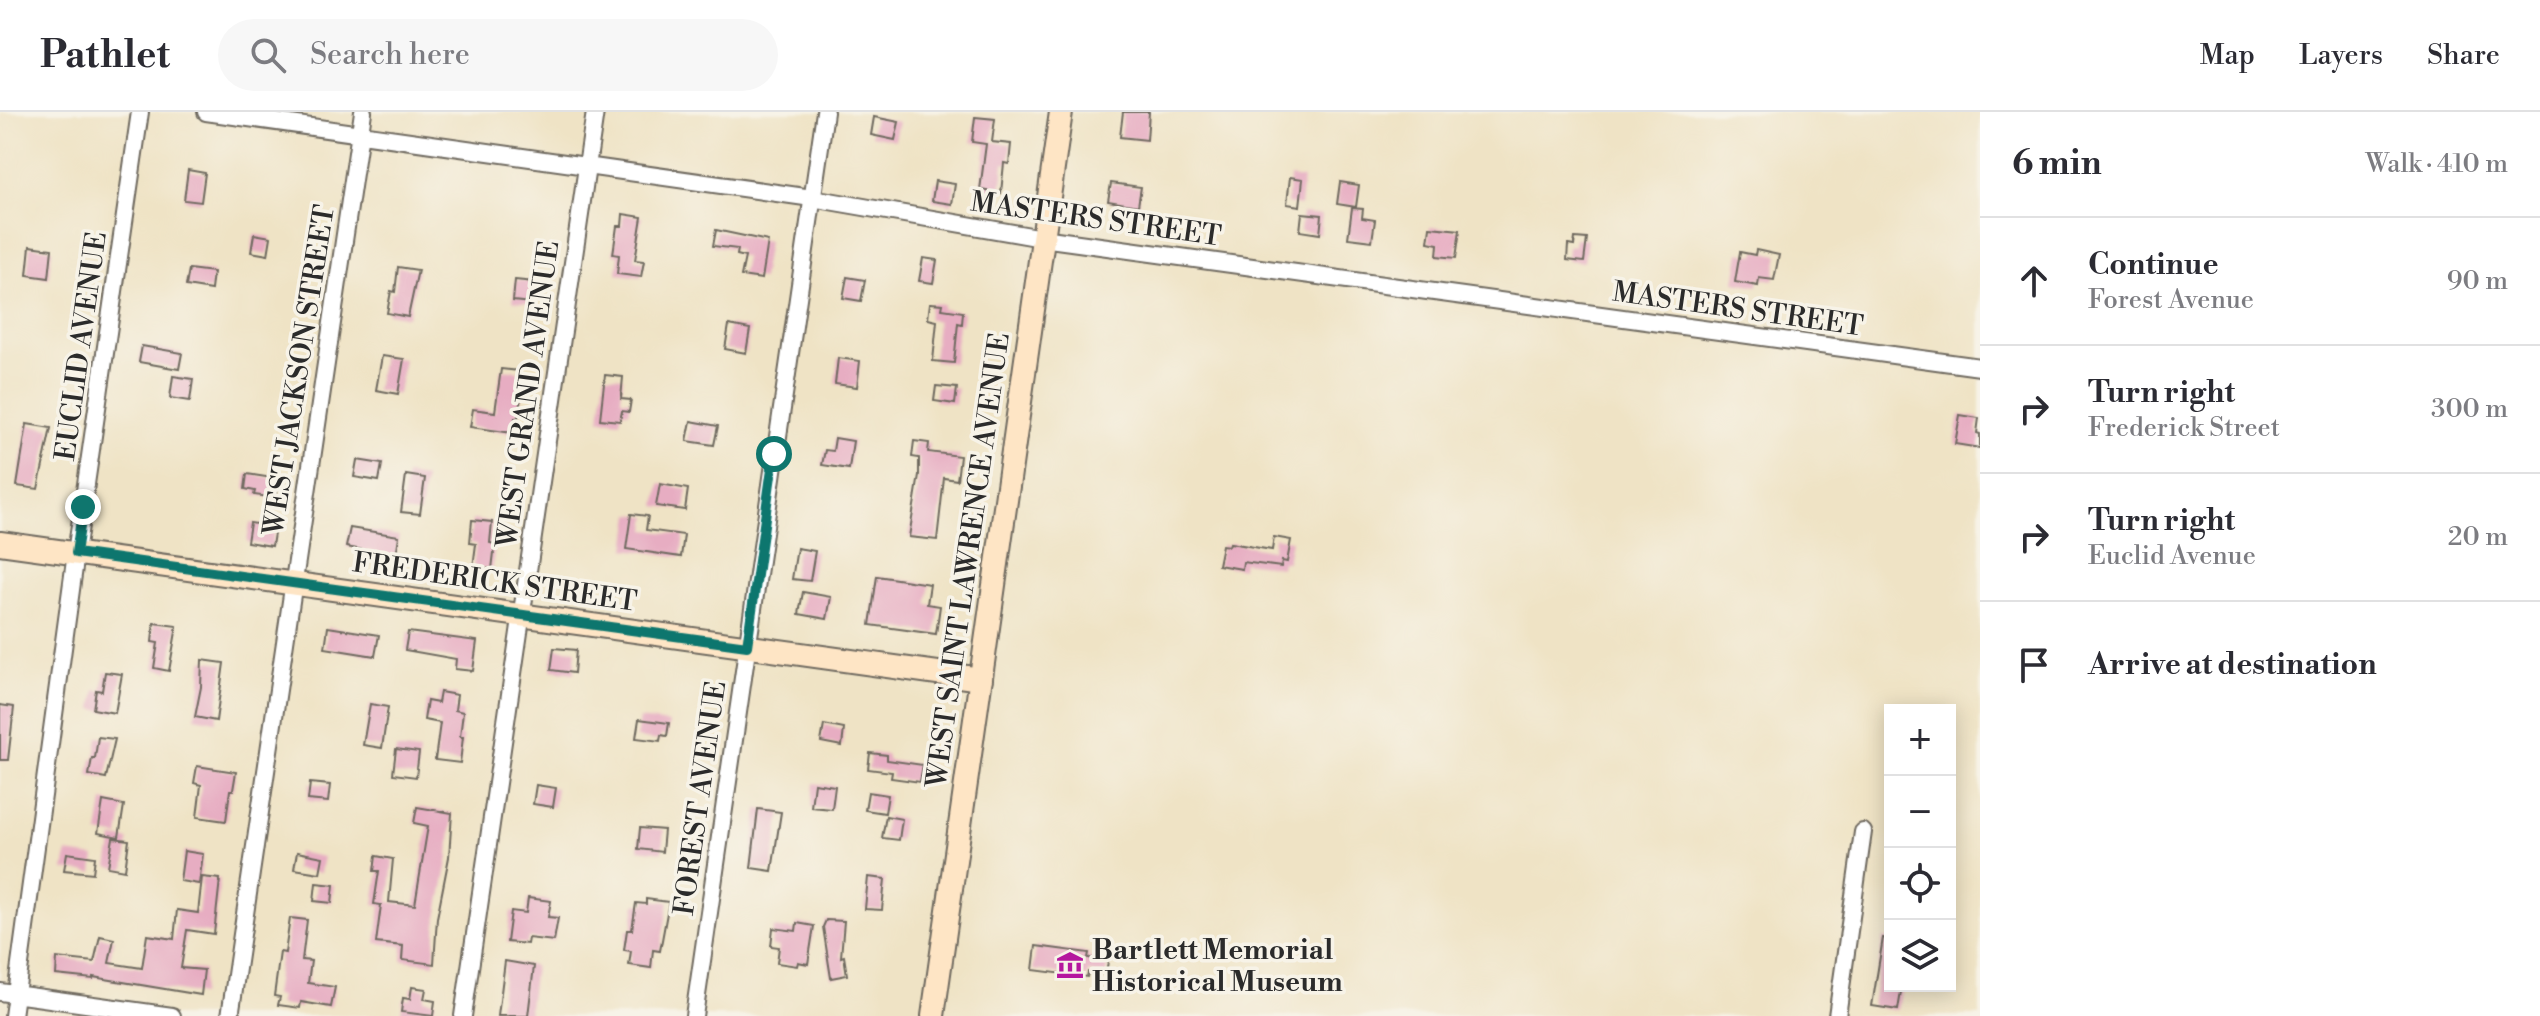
<!DOCTYPE html>
<meta charset="utf-8">
<style>
body{margin:0;font-family:"Libre Bodoni",serif;background:#f7f7f7;color:#2b2b33}
.controls{position:absolute;right:24px;bottom:24px;display:grid;overflow:hidden;border-radius:0px;box-shadow:0 4px 20px #0003}
.controls button{width:72px;height:72px;display:grid;place-items:center;padding:0;border:0;border-bottom:2px solid #e1e1e2;background:#fff;color:#2b2b33;font:40px sans-serif}
.stop{position:absolute;width:24px;height:24px;margin:-18px;border:6px solid #0f766e;border-radius:50%;background:#fff}
.stop.end{background:#0f766e;border-color:#fff;box-shadow:0 2px 8px #0008}
.list{margin:0;padding:0;list-style:none}
h2{display:flex;justify-content:space-between;align-items:center;height:104px;margin:0;padding:0 32px;font-size:34px}
h2 small{font-size:26px;font-weight:400;color:#7c7c81}
.list li{display:grid;grid-template-columns:52px 1fr auto;gap:24px;align-items:center;box-sizing:border-box;height:128px;padding:0 32px;border-top:2px solid #e1e1e2}
.list b{display:block;font-size:30px;white-space:nowrap}
.list p{margin:0;font-size:26px;white-space:nowrap;color:#7c7c81}
.list em{font-size:26px;font-style:normal;color:#7c7c81}
.icon{flex:none;width:44px;height:44px;fill:none;stroke:currentColor;stroke-width:2;stroke-linecap:round;stroke-linejoin:round}
.map{position:relative;flex:none;width:1980px;height:904px;overflow:hidden}
header{display:flex;align-items:center;gap:48px;box-sizing:border-box;height:112px;padding:0 40px;background:#fff;border-bottom:2px solid #e1e1e2}
header strong{font-size:38px}
nav{display:flex;gap:44px;margin-inline-start:auto;font-size:28px}
.search{width:560px;height:72px;background:#f7f7f7;display:flex;align-items:center;gap:20px;box-sizing:border-box;padding:0 28px;border-radius:44px;color:#7c7c81;font-size:30px}
main{display:flex}
aside{flex:1;background:#fff}
.map>svg:first-child{display:block}
.building{fill:#e7adc2}
.lines{fill:none;stroke-linecap:round;stroke-linejoin:round}
.street-casing{stroke:#706b61;stroke-width:20}
.secondary-casing{stroke:#706b61;stroke-width:26}
.street{stroke:#fff;stroke-width:16}
.secondary{stroke:#fee5c5;stroke-width:22}
.route{stroke:#0f766e;stroke-width:10}
.labels{text-anchor:middle;stroke-width:7;stroke-linejoin:round;paint-order:stroke}
.street-label{font-size:28px;fill:#2b2b2b;stroke:#f7f3e8}
.poi-label{font-size:28px;font-weight:bold;fill:#2b2b2b;stroke:#f7f3e8;text-anchor:start}
</style>
<header>
<strong>Pathlet</strong>
<div class="search"><svg class="icon" aria-label="search" viewBox="0 0 24 24"><circle cx="10" cy="10" r="6"/><path d="M15 15l6 6"/></svg>Search here</div>
<nav><a>Map</a><a>Layers</a><a>Share</a></nav>
</header>
<main>
<div class="map">
<svg width="1980" height="904" viewBox="0 0 1980 904">
<rect width="100%" height="100%" fill="#f7f3e8"/>
<filter id="ink" filterUnits="userSpaceOnUse"><feTurbulence type="fractalNoise" baseFrequency=".0125" numOctaves="2"/><feDisplacementMap in="SourceGraphic" scale="16" xChannelSelector="R" yChannelSelector="G"/><feConvolveMatrix kernelMatrix="1 2 1 2 8 2 1 2 1" color-interpolation-filters="sRGB"/></filter>
<filter id="wash" filterUnits="userSpaceOnUse"><feTurbulence type="fractalNoise" baseFrequency=".006" numOctaves="4" result="noise"/><feDisplacementMap in="SourceGraphic" scale="32" xChannelSelector="R" yChannelSelector="G"/><feGaussianBlur stdDeviation="1.8" result="paint"/><feColorMatrix in="noise" values="0 0 0 0 0 0 0 0 0 0 0 0 0 0 0 0 0 1.4 0 .05"/><feComposite in="paint" operator="in"/></filter>
<g filter="url(#wash)">
<rect width="100%" height="100%" fill="#efe3c5"/>
<g id="blocks">
<path class="building" d="M1123 0H1149L1147 28 1120 25Z
M874 5 899 10 895 28 871 23Z
M975 5 995 7 992 30 1011 32 1009 52 1004 51 1001 81 980 78 986 32 972 30Z
M188 58 205 61 201 90 184 88Z
M1290 65 1303 67 1300 94 1287 92Z
M935 69 955 72 952 92 932 89Z
M1340 70 1359 73 1356 95 1337 92Z
M1111 71 1141 75 1138 94 1108 89Z
M1352 96 1363 97 1362 106 1375 108 1372 129 1348 126Z
M1302 101 1322 103 1320 122 1300 119Z
M623 102 642 105 635 148 644 149 641 165 617 162 619 143 613 142 617 114H622Z
M1430 115 1460 118 1456 146 1437 144 1438 132 1428 130Z
M716 118 768 129 762 167 741 164 745 145 737 143 738 137 713 134Z
M254 122 271 125 268 143 251 140Z
M1575 126 1587 127 1584 150 1567 148 1568 133 1574 134Z
M30 134 52 137 49 166 27 163Z
M1756 138 1779 143 1774 168 1759 166 1758 174 1735 170 1740 140 1755 143Z
M923 146 937 148 933 171 919 169Z
M398 155 418 158 408 205 387 201 391 179 395 180Z
M189 157 213 160 211 178 186 174Z
M847 165 865 168 861 189 843 186Z
M515 168 534 170 531 191 513 189Z
M930 191 943 192 942 197 963 200 962 212 958 211 954 251 933 249 937 209 928 207Z
M729 213 750 217 746 241 725 237Z
M142 234 182 241 179 257 139 250Z
M382 244 404 247 398 282 376 278Z
M838 246 860 249 857 275 835 272Z
M501 257 519 259 518 272H523L518 306H515L513 321 470 315 473 297 495 300Z
M605 263 623 265 621 287 631 288 629 300 622 299 620 309 600 307Z
M173 264 193 267 190 289 170 286Z
M936 274 957 276 955 292 934 289Z
M1960 303 1979 306 1977 321 1980 322V336L1955 332Z
M691 309 718 314 714 333 687 329Z
M27 312 51 316 38 377 17 374Z
M835 326 853 329 849 357 822 353 825 338 833 339Z
M914 329 929 331 928 340 960 344 957 368 944 366 937 428 909 425 919 363V346L912 345Z
M357 348 382 352 379 369 354 365Z
M247 362 279 367 276 386 254 383 255 379 245 377Z
M406 363 425 366 420 402 401 400Z
M660 372 688 377 685 398 656 394Z
M631 402 648 404 646 418 684 423 681 445 626 437Z
M472 408 492 410 490 431 495 432 492 457 473 455 476 432 470 431Z
M250 411 275 415 272 434 247 430Z
M350 416 399 424 396 444 346 435Z
M1274 425 1291 428 1287 450 1282 449 1281 455 1243 450 1242 457 1218 453 1222 433 1229 434 1230 431 1272 438Z
M797 436 815 439 810 469 792 467Z
M877 464 930 472 927 492 940 494 936 522 870 513Z
M803 480 831 485 827 507 799 502Z
M154 511 177 514 169 559 154 556 158 531 152 530Z
M328 515 379 523 375 544 325 536Z
M408 520 477 529 473 559 455 557 456 547 405 538Z
M554 536 576 538 574 561 551 558Z
M202 548 224 551 216 609 195 605 201 575Z
M105 560 122 562 115 601 93 597 96 578 102 579Z
M440 580 457 583 455 598 463 600 460 625H463L460 651 435 648 440 611 424 608 427 589 438 591Z
M370 592 388 595 382 636 363 633Z
M0 593 14 595 8 648H0Z
M639 607 669 611 667 624 661 623 660 629 636 626Z
M824 613 844 617 842 634 821 630Z
M98 625 115 627 106 666 89 663 92 646H95Z
M396 637 419 640 416 665 393 662Z
M870 641 887 643V648L923 653 920 670 891 666 892 660 868 657Z
M197 654 236 660 233 678H230L226 709 197 705 201 673 194 671Z
M310 671 330 673 328 690 308 688Z
M814 671 835 674 832 697 811 695Z
M536 673 556 676 553 695 533 692Z
M868 680 888 683 885 701 865 698Z
M103 689 124 693 119 725 98 721Z
M417 695 452 701 449 745 437 806 434 852 402 848 403 834 376 831 381 793 374 792 379 759H374L376 744 393 747 389 790 415 793 428 714 414 711Z
M758 697 781 700 772 759 751 756Z
M886 704 902 707 899 728 882 726Z
M640 716 664 718 662 740 638 737Z
M113 726 129 728 125 758 108 755Z
M184 739 203 742 199 772 180 769Z
M297 740 323 745 320 761 294 757Z
M67 741 95 745 93 761 64 758Z
M202 765 220 767 214 822 187 818 181 856 204 858 201 883 93 865V867L56 863 57 846 94 850 100 824 114 827 109 851 142 856 147 823 174 827 177 798 198 801Z
M868 765 885 767 882 798 865 797Z
M316 771 334 773 332 791 314 789Z
M528 786 551 789 548 805 558 806 554 829 528 826 527 832 507 830 511 799 526 801Z
M646 787 669 790 660 839 653 838 651 856 629 853 631 839 624 838 627 818H632L636 791 646 792Z
M290 806 307 808 302 848 311 849 308 871 335 875 331 895 301 890 300 896 278 893 280 885 274 884 280 840 285 841Z
M826 808 844 809 841 845 844 844 847 863 831 866 823 815Z
M797 811 814 814 808 852 798 850 797 854 777 851 779 835 771 834 773 816 796 819Z
M1883 826 1890 827V874H1902L1898 898 1872 894Z
M1036 834 1089 841 1088 846 1108 849 1106 862 1088 860 1087 865 1033 858Z
M505 849 534 854 528 904H498Z
M412 875 426 877 424 887 435 889 433 904 401 900 403 886 410 887Z"/>
</g>
</g>
<g filter="url(#ink)">
<use href="#blocks" fill-opacity="0" stroke="#706b61" stroke-width="2"/>
<g class="lines">
<g class="street-casing">
<path id="street" d="M206 0 812 86 1042 126 1980 255
M0 880 172 904
M13 904 76 441 140 0
M230 904 363 0
M463 904 595 0
M694 904 825 0
M1837 904 1863 720"/>
</g>
<g class="secondary-casing">
<path id="secondary" d="M0 431 981 567
M933 904 1061 0"/>
</g>
<use href="#street" class="street"/>
<use href="#secondary" class="secondary"/>
</g>
</g>
<g class="lines" filter="url(#ink)">
<path class="route" d="M83 395 76 441 747 534 774 342"/>
</g>
<defs>
<g id="museum-bare" transform="scale(2.16)"><path d="M0-6L6-3V-2H-6V-3ZM-5-1h2V3h-2ZM-1-1h2V3h-2ZM3-1h2V3H3ZM-6 4H6V6H-6Z" fill="#b5179e" stroke="#f7f3e8" stroke-width="2.5" paint-order="stroke"/></g>
</defs>
<g fill-rule="evenodd">
<use href="#museum-bare" x="1070" y="853"/>
</g>
<g class="labels">
<g class="street-label">
<text transform="translate(1096 106) rotate(8)" y="10">MASTERS STREET</text>
<text transform="translate(1738 196) rotate(8)" y="10">MASTERS STREET</text>
<text transform="translate(80 234) rotate(-82)" y="10">EUCLID AVENUE</text>
<text transform="translate(298 258) rotate(-81)" y="10">WEST JACKSON STREET</text>
<text transform="translate(527 282) rotate(-82)" y="10">WEST GRAND AVENUE</text>
<text transform="translate(967 448) rotate(-82)" y="10">WEST SAINT LAWRENCE AVENUE</text>
<text transform="translate(495 469) rotate(8)" y="10">FREDERICK STREET</text>
<text transform="translate(699 686) rotate(-82)" y="10">FOREST AVENUE</text>
</g>
<g class="poi-label">
<text x="1092" y="847">Bartlett Memorial<tspan x="1092" dy="32">Historical Museum</tspan></text>
</g>
</g>
</svg>
<div class="controls">
<button>+</button>
<button>−</button>
<button><svg class="icon" aria-label="locate" viewBox="0 0 24 24"><circle cx="12" cy="12" r="6"/><path d="M12 2v4M12 18v4M2 12h4M18 12h4"/></svg></button>
<button><svg class="icon" aria-label="layers" viewBox="0 0 24 24"><path d="M12 4l9 5-9 5-9-5zM3 14l9 5 9-5"/></svg></button>
</div>
<div class="stop" style="left:774px;top:342px"></div>
<div class="stop end" style="left:83px;top:395px"></div>
</div>
<aside>
<h2>6 min<small>Walk · 410 m</small></h2>
<ul class="list">
<li><svg class="icon" aria-label="ahead" viewBox="0 0 24 24"><path d="M12 20V5M6 11l6-6 6 6"/></svg><div><b>Continue</b><p>Forest Avenue</p></div><em>90 m</em></li>
<li><svg class="icon" aria-label="right" viewBox="0 0 24 24"><path d="M7 20v-9h11M14 6l5 5-5 5"/></svg><div><b>Turn right</b><p>Frederick Street</p></div><em>300 m</em></li>
<li><svg class="icon" aria-label="right" viewBox="0 0 24 24"><path d="M7 20v-9h11M14 6l5 5-5 5"/></svg><div><b>Turn right</b><p>Euclid Avenue</p></div><em>20 m</em></li>
<li><svg class="icon" aria-label="arrive" viewBox="0 0 24 24"><path d="M6 21V4h12l-3 4 3 4H6"/></svg><div><b>Arrive at destination</b></div></li>
</ul>
</aside>
</main>
